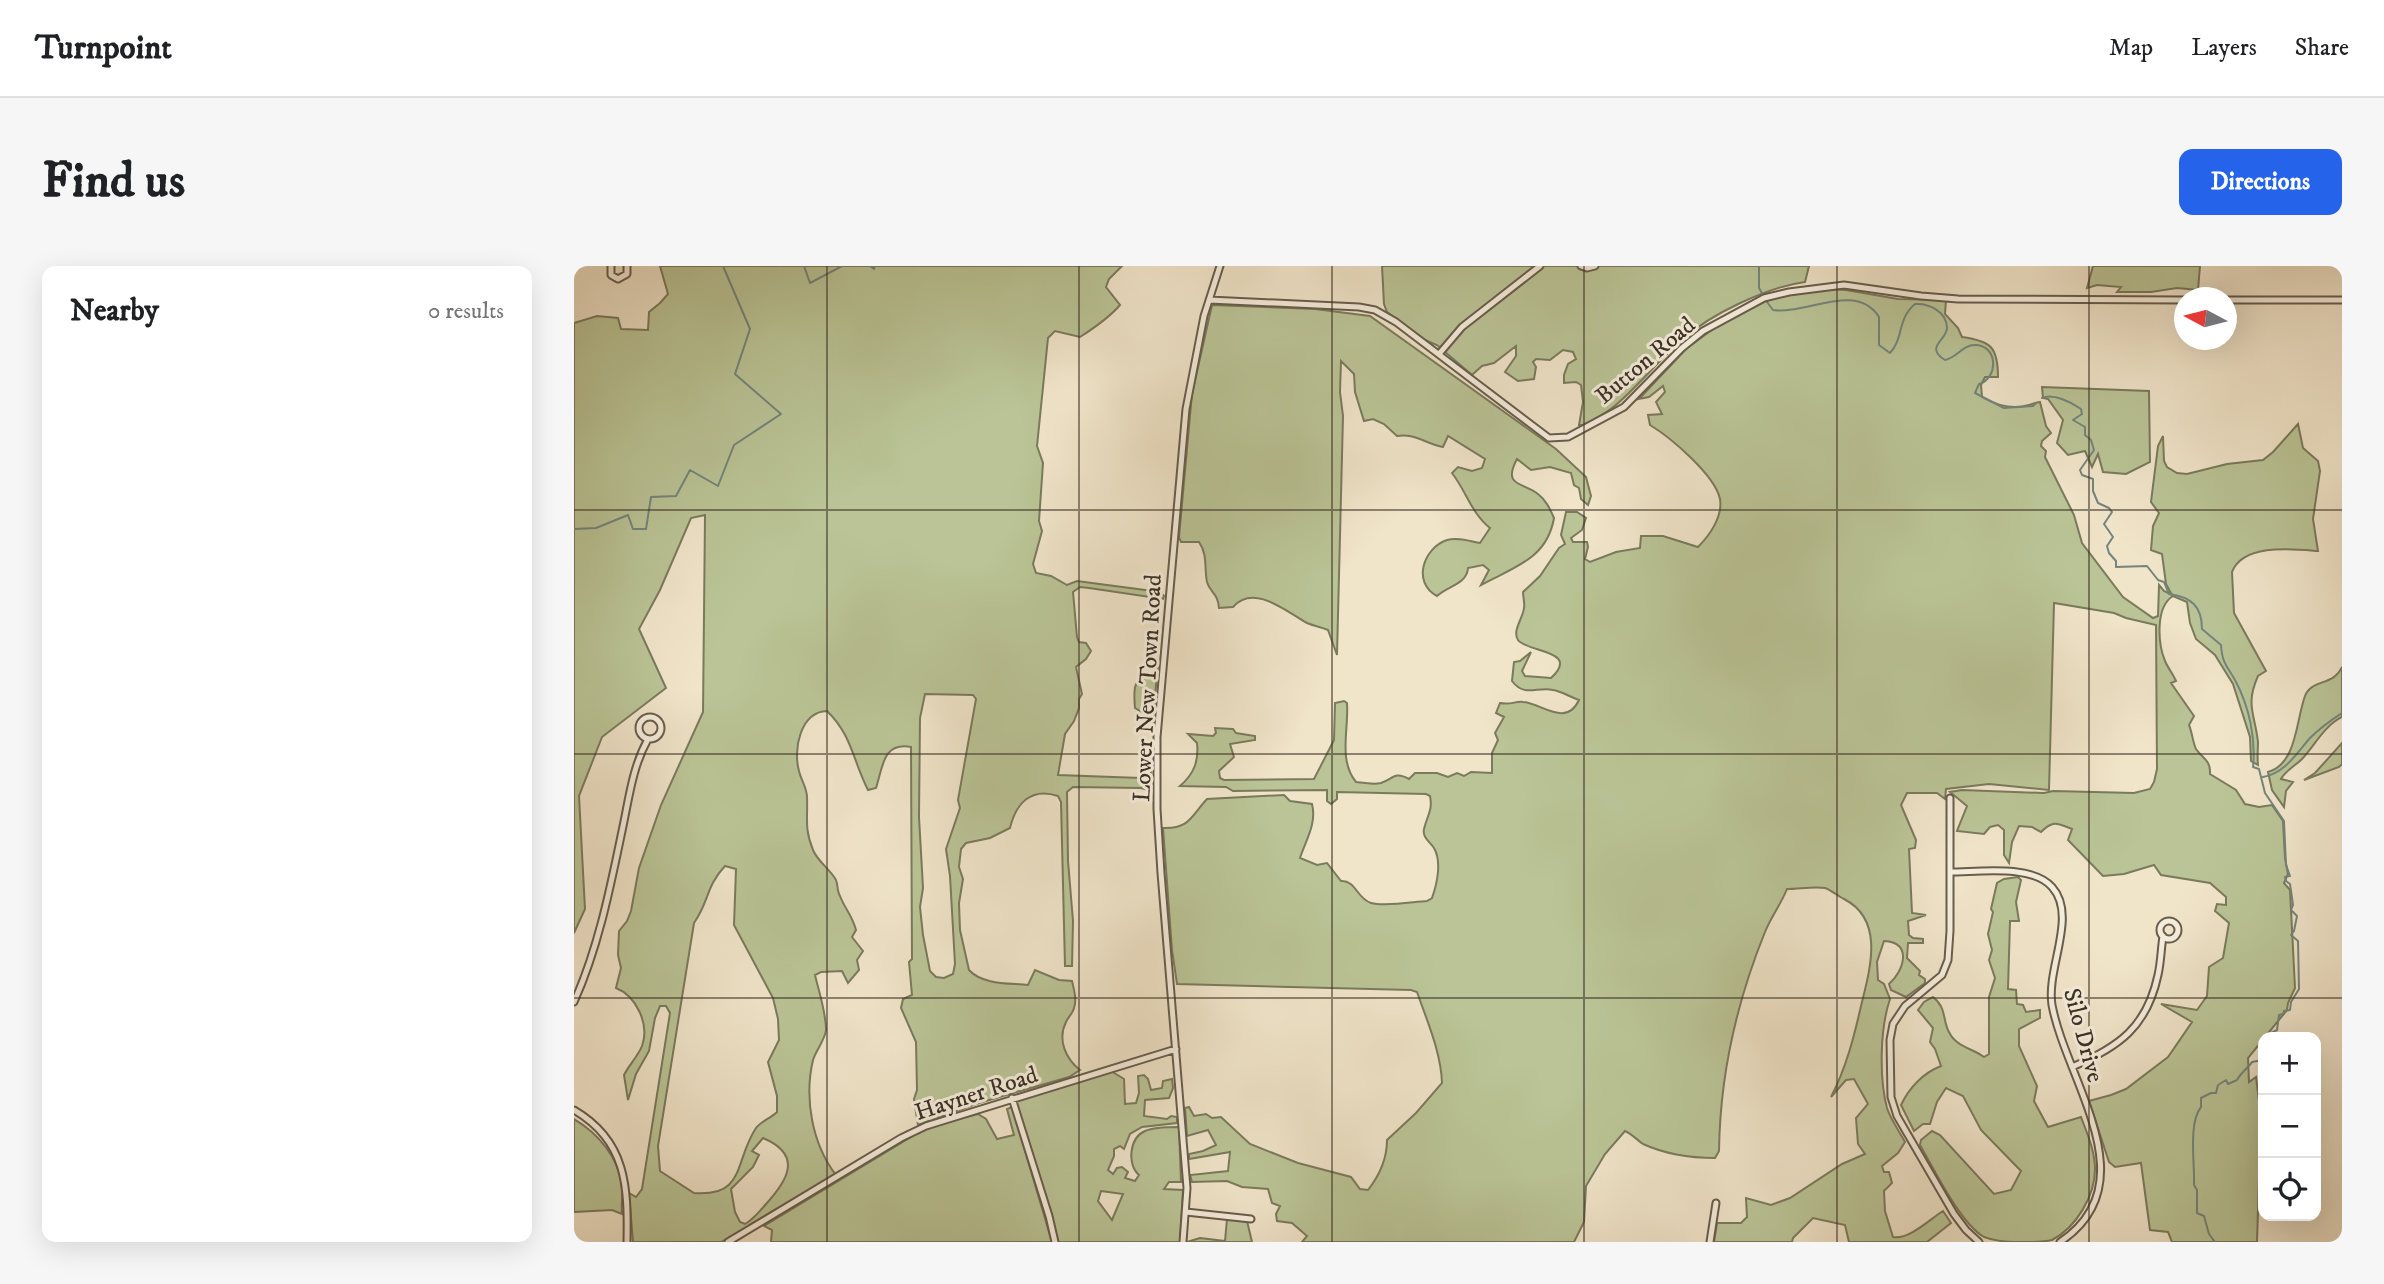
<!DOCTYPE html>
<meta charset="utf-8">
<style>
body{margin:0;font-family:"IM FELL DW Pica",serif;background:#f6f6f6;color:#202124}
.controls{position:absolute;right:21px;bottom:21px;display:grid;overflow:hidden;border-radius:14px;box-shadow:0 7px 28px #0002}
.controls button{width:63px;height:63px;display:grid;place-items:center;padding:0;border:0;border-bottom:2px solid #e0e0e0;background:#fff;color:#202124;font:35px sans-serif}
.compass{position:absolute;left:1600px;top:21px;width:63px;height:63px;border-radius:50%;background:#fff;box-shadow:0 7px 28px #0002;rotate:277deg}
.list{margin:0;padding:0;list-style:none}
h2{display:flex;justify-content:space-between;align-items:center;height:91px;margin:0;padding:0 28px;font-size:30px}
h2 small{font-size:23px;font-weight:400;color:#757577}
.icon{flex:none;width:38px;height:38px;fill:none;stroke:currentColor;stroke-width:2;stroke-linecap:round;stroke-linejoin:round}
.map{position:relative;flex:none;width:1768px;height:976px;overflow:hidden;border-radius:14px}
header{display:flex;align-items:center;gap:42px;box-sizing:border-box;height:98px;padding:0 35px;background:#fff;border-bottom:2px solid #e0e0e0}
header strong{font-size:33px}
nav{display:flex;gap:38px;margin-inline-start:auto;font-size:24px}
.intro{display:flex;align-items:center;justify-content:space-between;box-sizing:border-box;height:168px;padding:0 42px}
h1{margin:0;font-size:49px}
.button{padding:18px 32px;border-radius:14px;background:#2563eb;color:#fff;font-size:24px;font-weight:700}
main{display:flex;gap:42px;padding:0 42px}
aside{flex:1;background:#fff;border-radius:14px;box-shadow:0 7px 28px #0002}
.map>svg:first-child{display:block}
.green{fill:#bac496;stroke:#7a7a5d;stroke-width:2;fill-rule:evenodd}
.lines{fill:none;stroke-linecap:round;stroke-linejoin:round}
.stream{stroke:#74857d;stroke-width:2}
.minor-casing{stroke:#685d4d;stroke-width:9}
.minor{stroke:#f5eddc;stroke-width:5}
.grid{fill:none;stroke:#3a3024;stroke-width:2;stroke-opacity:0.55}
.labels{text-anchor:middle;stroke-width:6;stroke-linejoin:round;paint-order:stroke}
.street-label{font-size:24px;fill:#3a3024;stroke:#f5eddc}
</style>
<header>
<strong>Turnpoint</strong>
<nav><a>Map</a><a>Layers</a><a>Share</a></nav>
</header>
<div class="intro"><h1>Find us</h1><a class="button">Directions</a></div>
<main>
<aside>
<h2>Nearby<small>0 results</small></h2>
<ul class="list">
</ul>
</aside>
<div class="map">
<svg width="1768" height="976" viewBox="0 0 1768 976">
<rect width="100%" height="100%" fill="#f0e4c9"/>
<filter id="stains"><feTurbulence type="fractalNoise" baseFrequency=".00286" numOctaves="4"/><feColorMatrix values="0 0 0 0 .2 0 0 0 0 .09 0 0 0 0 .02 0 0 0 .5 -.17"/></filter>
<radialGradient id="worn" r=".72"><stop offset=".6" stop-color="#630" stop-opacity="0"/><stop offset="1" stop-color="#630" stop-opacity=".3"/></radialGradient>
<path class="green" d="M86 0H548L535 13 532 21 546 39C535 52 520 62 506 71L481 65 474 72 463 180 469 197 465 255 468 265 459 298 462 307 477 310 493 319 503 315 586 326 590 330 589 333 515 322 506 321 499 326 503 371 505 376 512 377 517 385 512 393 502 401 508 428 505 433V442L500 455 491 468 484 509 567 512 573 510 577 503 576 530 574 524 567 522 499 521 493 526 494 595 499 655 498 700H491L487 536 484 530C457 521 442 537 436 562L416 572 392 577 387 583 385 601 389 613 385 637 386 664 395 704C409 719 435 717 454 719L461 704 485 714 498 715C500 724 503 733 500 742 499 747 494 751 492 756 483 774 492 793 506 804L495 811 405 837 344 859 340 833 343 824 342 776 327 742 329 733 338 729 335 696 338 693 337 481C309 476 309 500 302 522L294 524C279 495 278 469 253 445 226 446 219 484 225 505 227 514 233 522 233 531 234 552 230 562 239 584 244 596 256 603 262 614 264 619 263 625 266 630 271 643 278 649 282 664L278 671 289 685 283 694 285 704 274 717 268 705 247 706 241 709C245 726 252 746 252 764 251 774 242 784 239 794 230 832 238 878 262 909L147 976H59L55 927 62 931 68 923 96 747 92 740H86L81 752 75 785 62 808 54 834 50 809C55 799 64 790 68 780 76 758 62 730 42 722L47 702 44 689 45 665 53 655 57 645 65 602 87 539 129 446 131 249 117 252 86 324 65 363 92 422 28 471 5 530 11 643 0 667V57L23 50 44 52 47 63 74 64 75 46 86 37 94 28ZM351 428 399 429 402 433 384 534 386 542 372 583 376 610 381 698 379 708 370 712 362 711 356 705 349 669 346 641 349 622 345 551 346 452ZM151 600 162 603 160 659 199 732 204 753 205 774 194 796 203 830V846C197 852 186 856 182 862 160 895 172 931 120 927L86 905 84 880 120 657C135 636 132 620 151 600ZM189 872C229 889 214 914 192 938 185 946 180 953 171 958L166 956 161 946 157 923 179 901 185 889 178 885Z
M808 0H1235L1231 16C1193 21 1137 48 1109 73 1085 94 1066 118 1043 138 1033 147 1021 153 1011 159H1005L1009 136 1007 119 1002 116 990 117V109L994 98 1002 93 999 86 989 84 976 94 962 93 959 96 962 101 960 113 944 115 931 106 942 90V80L920 97 908 100 898 109 863 79 851 74 813 46 810 38Z
M1519 0H1626L1624 24 1603 22 1577 26H1543L1547 21 1523 19 1513 22Z
M1253 23 1272 24 1324 33 1372 34 1371 48 1384 62 1388 71C1417 75 1424 81 1424 111H1411L1407 119 1408 131C1422 139 1439 144 1455 139 1459 138 1462 136 1466 136L1472 160 1477 167 1468 175 1467 180 1472 185 1471 191 1500 249 1508 277 1549 331 1579 352 1584 350 1585 319 1590 325 1598 329 1592 318 1588 288 1577 284 1579 260 1585 247 1577 236 1584 180 1589 170 1590 195 1593 201 1603 207 1613 208 1653 198 1689 194 1699 186 1724 158 1729 182 1744 195 1746 205 1739 253 1744 285C1719 283 1669 277 1658 306L1660 347 1692 405 1684 410C1671 439 1681 448 1684 476 1684 484 1683 491 1684 499L1677 495 1676 471 1659 418 1641 389 1622 373 1616 357 1613 336 1599 330C1581 341 1584 378 1591 395 1594 402 1599 408 1602 415L1597 417 1620 450 1615 459C1618 466 1619 477 1622 483 1628 492 1637 494 1636 508L1662 524 1671 538 1685 541 1698 539 1709 555 1711 592 1714 608 1710 617 1716 624 1721 722 1714 737 1713 744 1674 792 1675 816 1682 811 1687 850 1683 976H1598L1594 966 1576 964 1567 897 1541 901 1535 896 1515 835 1537 829 1552 823 1594 791 1618 756 1587 738 1623 744 1633 730 1635 701 1649 692 1655 657 1641 645 1643 638 1652 639V631L1636 617 1587 609 1580 599 1550 608 1529 610 1494 574 1498 563C1483 557 1479 554 1467 566L1458 561 1445 560 1438 576 1435 597 1430 589V564L1424 559 1416 561 1410 568 1383 565 1393 540 1376 526 1388 524 1470 527 1479 525 1560 527 1576 523 1580 516 1583 503 1582 359 1552 352 1540 347 1480 337 1475 524 1415 518 1372 523 1371 533 1363 527H1333L1327 539 1342 574 1341 582 1335 583 1338 647 1352 649 1334 655 1335 669 1339 672 1349 673V677H1334L1333 692 1346 705 1345 709 1351 713V717L1332 731 1317 724 1315 718C1330 705 1339 676 1310 675L1303 696 1304 714 1310 718 1316 733C1306 762 1305 812 1313 842 1317 854 1325 865 1331 876L1324 887 1308 900 1310 906H1315L1318 917 1310 925 1311 945 1319 971C1335 974 1356 953 1369 945L1377 957 1353 976H1275L1271 959 1239 952 1219 972 1218 976H1140L1143 957H1167L1173 951 1172 932 1197 939 1216 932 1268 898 1291 888 1284 878 1282 852 1294 838 1280 813 1272 814 1257 831C1272 802 1280 771 1287 740 1296 703 1311 654 1270 633 1264 630 1257 624 1251 622 1240 620 1225 623 1213 623 1207 638 1197 651 1191 666 1163 735 1146 810 1145 885L1141 892C1117 892 1091 888 1069 878 1063 874 1058 868 1051 865L1031 888 1012 920 1010 956 1000 976H728L733 970 718 957 703 955 702 948 706 940 698 937 694 923 668 921 653 915 618 916 616 909 654 905 656 886 615 893V888L629 885 642 879 634 864 613 870 611 842 615 841 620 850 632 848 638 852 647 851 676 878 724 897 777 911 786 923 794 924C805 910 813 892 813 874L842 847 868 817C867 786 853 755 843 726L837 724 603 718 598 684 589 562C616 563 617 550 633 533L710 529 716 535 738 538C743 557 732 574 726 592L743 599 753 597 767 615C782 614 783 633 797 637 811 641 838 636 853 635L858 632C863 618 868 596 860 582 856 576 848 571 850 563 853 550 859 544 856 530L852 528 763 526V533L757 538 753 535V524L659 525 652 521 606 520C620 508 625 495 623 477L614 468 639 470 642 467 641 462 659 463 662 467 681 470V474L656 478 660 491 645 505 646 512 650 514 740 513 760 474 761 437 770 435 773 437C775 463 764 494 782 516 790 517 799 519 807 517 819 513 820 505 835 513L841 507H863L874 511 883 507 890 510 897 506 918 507V487L924 474 921 467 930 451 922 447 926 437C938 439 941 435 949 436 967 437 992 462 1005 434 996 431 987 425 979 424 963 420 951 432 938 415L940 396 946 395 957 386 948 405 951 410 977 412C1007 384 954 387 944 374 938 365 949 352 950 342 951 337 949 331 949 326L966 310 985 282 991 278 987 269 992 246H1003L1012 252 1008 264 997 272 999 276H1013L1014 281 1011 293 1016 296 1042 286 1066 282 1067 270H1089L1124 281C1135 270 1149 251 1146 233 1141 209 1096 171 1076 159L1074 149 1088 148 1082 136 1091 126 1089 120 1075 131 1065 133 1112 83 1143 60 1192 35 1214 28Z
M638 39 741 43 796 50 982 183 1012 211 1017 230 1014 239 1007 233 1005 222 1000 219 997 207 976 201 957 204 943 193C928 221 949 216 964 228 972 234 976 243 980 252 973 293 940 301 907 319L915 304 909 299 894 302C893 318 874 320 863 330 838 317 849 282 873 274 884 271 895 275 906 277L916 262C898 248 892 225 878 207L884 201 898 205 908 202 911 193 874 170 869 181C852 178 841 167 823 170L810 158 799 153 790 155 781 126 780 108 767 95 766 126 769 150 763 389 754 364C747 361 740 360 733 357 713 346 680 317 659 341L645 342C644 327 636 327 633 316 630 302 634 289 625 276H607L605 271 618 128Z
M1468 121 1575 125 1576 196 1552 208 1529 206 1524 188 1518 201 1511 185 1494 189 1483 177 1489 154 1474 133 1469 132Z
M584 398 578 463 576 451 561 442C557 399 572 424 584 398Z
M1768 401V451C1750 460 1741 479 1728 493 1721 500 1711 505 1707 513L1719 516 1712 525 1710 541 1698 524 1694 506C1723 498 1722 454 1731 430 1737 413 1760 420 1768 401Z
M1768 477V498L1765 501 1730 514 1741 507Z
M1444 611 1447 614 1442 636 1445 655H1436L1434 723 1442 724 1443 738 1449 739 1452 746 1466 744V752L1445 763V780L1463 820 1460 835 1474 861 1507 851C1513 867 1521 885 1521 903 1521 929 1503 961 1478 974 1471 976 1460 976 1452 976 1438 976 1423 976 1410 971 1386 957 1360 903 1346 879L1347 874 1358 865 1366 869 1420 928 1437 924 1447 905 1407 864 1389 830 1372 822 1363 836 1356 858H1349L1340 865 1327 839C1335 822 1349 807 1367 800L1361 783 1356 776 1359 762 1344 744 1350 736 1359 731C1373 742 1368 753 1375 766 1382 781 1398 782 1410 791L1415 788V731L1421 712 1415 694 1418 684 1414 668 1419 646 1417 643 1423 617 1430 613Z
M537 805 550 813 551 838 562 837 565 827 564 810 570 809 574 813 577 824 588 822 589 815 598 813 599 822 595 832 571 834 570 850 593 853 597 850 603 851V857L568 861 556 868 550 883 546 880 540 883V890L534 904 539 908 543 902 548 901 554 906 551 912 561 915 565 909C553 899 555 872 571 865 580 861 594 861 605 861L607 916H595L590 923 609 924 606 976H483L478 949 441 834ZM527 925 549 928 538 954 524 935Z
M438 841 478 976H197L198 964 190 960 342 868 361 859 404 848 412 853 423 873 440 869 433 843Z
M0 853C24 867 45 892 48 920 49 929 47 939 48 948L38 944 0 946Z
M653 953 673 955 678 976H613L626 972 651 975Z"/>
<g class="lines">
<path class="stream" d="M206 0H207
M230 0 236 17 268 0
M296 0 300 3 301 0
M1185 0V22L1189 29
M1193 36 1199 44C1232 49 1282 15 1305 51V79L1316 87C1330 72 1323 53 1341 38 1355 37 1373 46 1373 62 1373 74 1350 81 1371 94 1383 92 1388 79 1401 79 1424 79 1425 112 1405 118L1401 127 1430 142 1459 140 1462 137
M1468 132C1479 127 1497 136 1507 143L1508 148 1499 154 1511 161V169L1517 174 1520 184 1506 204 1508 209 1519 213V225L1524 237 1535 242 1538 246 1530 258 1539 271 1533 280 1535 287 1542 295V301L1573 300 1584 314 1590 316 1595 328C1617 331 1628 340 1628 363L1647 379C1648 397 1653 400 1661 414 1675 440 1682 472 1679 501L1685 503 1691 527 1710 555 1712 599 1716 610 1711 611 1712 615 1716 618 1719 639 1717 644 1723 650 1720 665 1717 669 1724 675 1725 723 1717 736 1716 744 1710 745 1709 748 1705 749 1703 764 1695 768 1696 771
M0 263 22 262 54 249 59 263H72L77 231 102 230 116 204 144 220 160 179 207 148 161 108 176 63 149 0
M1689 511C1711 507 1722 488 1736 472 1745 463 1757 454 1768 447
M1641 976 1635 968 1630 950 1623 947V924L1620 919C1621 899 1614 857 1627 841V832L1637 827H1642L1644 819 1652 814 1654 818 1663 814C1668 805 1676 800 1678 796L1689 794"/>
<g class="minor-casing">
<path id="minor" d="M37 0V9L44 13 53 8V0
M1007 0 1013 2 1021 0
M635 34 785 41 801 44 822 56 975 172 994 171 1050 141 1108 82 1129 65 1190 32 1215 26 1270 19 1347 30 1384 33 1610 34
M1652 34H1768
M865 88 888 61 966 0
M65 462a11 11 0 1 1 22 0a11 11 0 1 1-22 0Z
M1376 532V665L1374 694 1368 709 1331 740 1319 758 1316 774 1317 831 1323 850 1380 948 1392 964 1405 976
M1376 606C1405 606 1458 598 1478 621 1504 650 1472 702 1478 739 1492 815 1575 917 1486 976
M1586 664a9 9 0 1 1 18 0a9 9 0 1 1-18 0Z
M0 736C24 683 36 623 48 565 55 533 58 502 74 473
M1498 801C1545 781 1573 761 1584 709 1587 696 1587 683 1589 670
M438 832 475 950 481 976
M0 844C53 875 54 921 53 976
M612 946 677 953
M154 976 327 872 352 860 602 783
M609 976 613 922 587 607 583 543V471L612 143 630 50 646 0
M1136 976 1142 937"/>
</g>
<use href="#minor" class="minor"/>
</g>
<path class="grid" d="M253 0V976M505 0V976M758 0V976M1010 0V976M1263 0V976M1515 0V976M0 244H1768M0 488H1768M0 732H1768"/>
<g class="labels">
<g class="street-label">
<text transform="translate(1071 94) rotate(-40)" y="8">Button Road</text>
<text transform="translate(573 422) rotate(-87)" y="8">Lower New Town Road</text>
<text transform="translate(1510 769) rotate(75)" y="8">Silo Drive</text>
<text transform="translate(402 827) rotate(-18)" y="8">Hayner Road</text>
</g>
</g>
<rect width="100%" height="100%" filter="url(#stains)"/>
<rect width="100%" height="100%" fill="url(#worn)"/>
</svg>
<div class="controls">
<button>+</button>
<button>−</button>
<button><svg class="icon" aria-label="locate" viewBox="0 0 24 24"><circle cx="12" cy="12" r="6"/><path d="M12 2v4M12 18v4M2 12h4M18 12h4"/></svg></button>
</div>
<svg class="compass" viewBox="-18 -18 36 36"><path d="M0-13l5 13h-10z" fill="#e53935"/><path d="M0 13l5-13h-10z" fill="#757577"/></svg>
</div>
</main>
